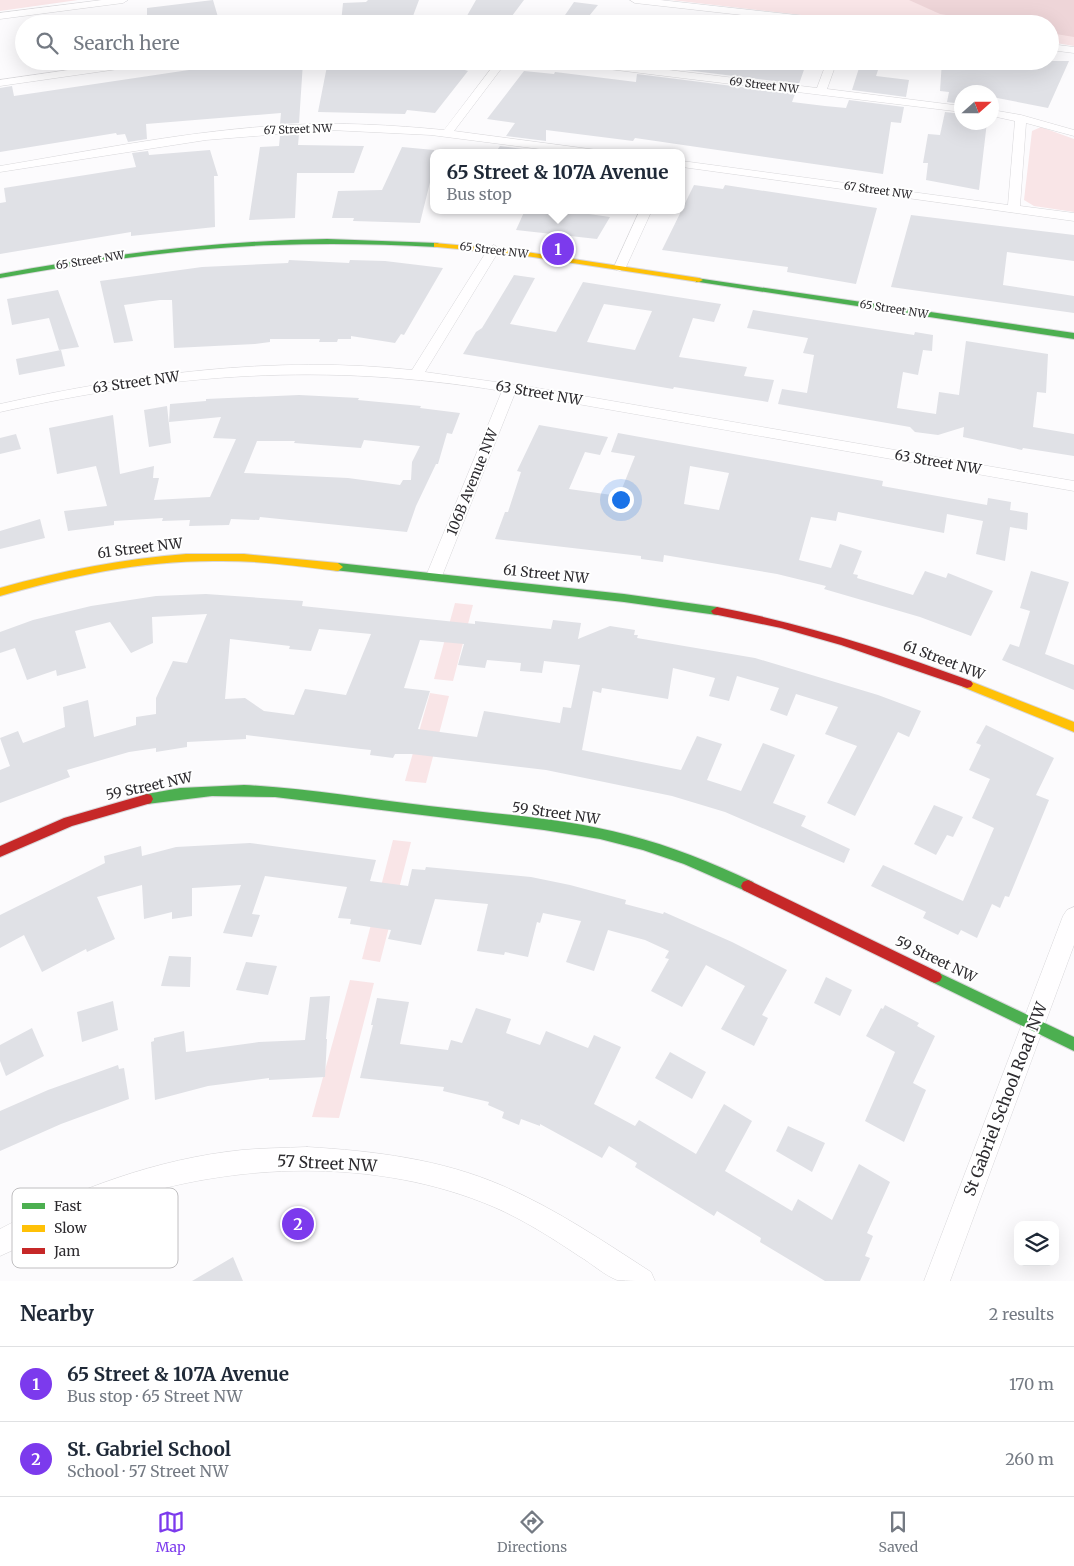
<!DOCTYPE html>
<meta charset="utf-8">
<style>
body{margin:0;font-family:Merriweather,serif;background:#f2f2f3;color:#1f2937}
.controls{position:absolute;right:15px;bottom:15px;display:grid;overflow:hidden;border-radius:10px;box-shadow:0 5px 20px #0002}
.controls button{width:45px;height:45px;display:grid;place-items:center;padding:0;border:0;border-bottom:1px solid #e0e1e3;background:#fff;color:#1f2937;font:25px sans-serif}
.compass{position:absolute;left:954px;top:85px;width:45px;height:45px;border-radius:50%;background:#fff;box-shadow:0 5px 20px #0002;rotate:69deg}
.you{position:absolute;left:620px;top:499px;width:18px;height:18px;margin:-12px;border:4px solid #fff;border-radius:50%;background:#1a73e8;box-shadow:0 0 0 8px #1a73e833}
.badge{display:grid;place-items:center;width:32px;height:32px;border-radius:50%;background:#7c3aed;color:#fff;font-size:16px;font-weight:700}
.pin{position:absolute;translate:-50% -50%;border:2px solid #fff;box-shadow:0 1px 5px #0006}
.popup{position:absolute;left:430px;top:149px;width:255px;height:65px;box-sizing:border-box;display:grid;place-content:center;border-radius:10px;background:#fff;filter:drop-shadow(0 1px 4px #0005);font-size:16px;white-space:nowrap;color:#747a83}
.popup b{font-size:19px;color:#1f2937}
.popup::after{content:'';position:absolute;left:50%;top:100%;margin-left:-10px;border:10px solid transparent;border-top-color:#fff}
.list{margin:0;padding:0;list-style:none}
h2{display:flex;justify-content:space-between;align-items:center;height:65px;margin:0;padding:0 20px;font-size:21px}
h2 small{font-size:16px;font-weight:400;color:#747a83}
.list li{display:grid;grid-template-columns:32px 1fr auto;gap:15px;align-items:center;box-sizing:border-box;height:75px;padding:0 20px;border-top:1px solid #e0e1e3}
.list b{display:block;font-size:19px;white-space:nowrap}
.list p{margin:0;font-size:16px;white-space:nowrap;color:#747a83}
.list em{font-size:16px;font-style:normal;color:#747a83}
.icon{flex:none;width:28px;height:28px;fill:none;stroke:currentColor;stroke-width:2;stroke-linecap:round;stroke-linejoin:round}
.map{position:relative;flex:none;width:1074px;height:1281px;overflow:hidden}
.search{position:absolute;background:#fff;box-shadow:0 5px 20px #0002;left:15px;right:15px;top:15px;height:55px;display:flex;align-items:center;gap:12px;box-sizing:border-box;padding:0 18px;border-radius:28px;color:#747a83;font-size:19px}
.sheet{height:215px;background:#fff}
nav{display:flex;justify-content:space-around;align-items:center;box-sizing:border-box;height:70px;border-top:1px solid #e0e1e3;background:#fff;font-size:14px;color:#747a83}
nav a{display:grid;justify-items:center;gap:2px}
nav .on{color:#7c3aed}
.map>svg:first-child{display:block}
.green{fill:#f9e5e7}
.forest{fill:#eed5d8}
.building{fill:#e0e1e6;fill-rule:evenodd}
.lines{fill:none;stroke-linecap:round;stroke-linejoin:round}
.street-casing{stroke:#d8d7da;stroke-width:1}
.fast-casing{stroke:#d8d7da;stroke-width:2}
.slow-casing{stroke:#d8d7da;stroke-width:2}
.jam-casing{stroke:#d8d7da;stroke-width:2}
.street{fill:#fffeff;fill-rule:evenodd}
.fast{fill:#4caf50;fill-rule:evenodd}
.slow{fill:#ffc107;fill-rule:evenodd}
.jam{fill:#c62828;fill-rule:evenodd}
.labels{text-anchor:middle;stroke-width:4;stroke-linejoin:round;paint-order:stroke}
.far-street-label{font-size:11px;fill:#2d2b2f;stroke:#fff}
.street-label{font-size:14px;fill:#2d2b2f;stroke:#fff}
.near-street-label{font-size:16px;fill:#2d2b2f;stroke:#fff}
.key{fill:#fff;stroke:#c0bfc1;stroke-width:1}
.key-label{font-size:14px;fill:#2d2b2f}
</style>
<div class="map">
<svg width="1074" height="1281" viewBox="0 0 1074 1281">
<rect width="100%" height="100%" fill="#fcfbfd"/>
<path class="green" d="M0 0H78L0 11Z
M671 0H1074V46L1050 42V24H881Z
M1041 127 1074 139V212L1034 206 1024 200 1032 131Z
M455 603 473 605 453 681 434 679Z
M430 693 449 696 426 783 405 781Z
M393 840 411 842 380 962 362 959Z
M350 980 374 983 339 1118 312 1117Z"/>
<path class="forest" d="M909 0H1074V37L1050 33V24H999L940 14Z"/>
<path class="building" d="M213 0 220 24H147V8Z
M419 0 410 24 341 23 343 3 366 2 368 0Z
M476 0H524L506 24 464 21Z
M574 2 598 5 585 21 563 18Z
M328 61 446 63 468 65 465 70 468 71 435 113 407 110 405 114 318 112Z
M638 61H785L806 64 799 84 637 64Z
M942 61H1069L1048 108 992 97V92H962V104L947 102 949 92 940 91Z
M303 62 299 123 280 124 281 113 146 124 147 139 128 142 125 134 117 135 116 133 0 152V88L12 86 14 96 189 70Z
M859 68 878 70 876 76 909 80 906 97 852 90Z
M524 71 554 74 555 72 636 82 637 74 795 94 792 102 825 106 846 108 849 100 904 107 901 123 891 122 883 174 635 138 633 141 546 130V141L506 136 515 123 487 119Z
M945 112 962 114V122H987L979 190 926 180 928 163H923L928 134 940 135Z
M299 134 298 145 364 146 354 173H297L295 218 249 220 260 147 279 146 280 136Z
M500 146 545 152V153H495Z
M402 147 434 150V166L420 223 353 221 354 218H332L338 191 382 190Z
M210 150 218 176H214L215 227 131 236V232L0 254V203L6 202 4 188 136 167 132 153 148 151 149 155Z
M694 185 723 189 725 185 877 208 856 284 787 272 788 267 662 250Z
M525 210H561L610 217 597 239 516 230Z
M911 215 1074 235V261L1007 252 1003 285 1074 296V313L891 287Z
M289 260 349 263 350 260 385 261 443 268 404 335 401 334 395 343 351 336V339H338L337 342H319L320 339H270V342L255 344 174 348 172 300H160L124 305 133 341 114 343 100 281 202 267 288 263Z
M514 275 535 278 510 324 556 332 583 282 721 304 714 322 693 318 679 357 747 367 744 376 774 380 768 402 674 387 673 389 463 354 476 332 482 328ZM604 304 652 311 635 350 587 342Z
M58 290 79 347 59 350 49 318 12 325 7 299Z
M753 310 914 335 915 332 933 335 932 351 923 350 918 375 903 372 897 408 936 414 939 392 959 395 966 341 1048 354 1046 393 1037 392 1033 427 1074 434V456L1023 448 1022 450 963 437 964 427 938 435 915 432 910 427 778 404 782 389 807 393 814 355 803 353 808 338 747 328Z
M61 350 65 366 19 375 16 359Z
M299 395 359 398 358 400 421 406 420 408 460 413 452 434 447 433 438 464H436L416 506 407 532 260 517 259 520 231 519 229 525 189 526 190 520 162 521 163 518 114 521V525L68 531 64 511 107 506 96 466 57 474 49 428 113 415 120 474 154 466 153 478H159L154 500 210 497 236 439 213 438 221 417 169 422 170 404 206 401V399ZM364 440 420 446 412 462 411 480H403L400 485 348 478 244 473 257 441H295L294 443 361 448Z
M167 406 171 443 149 447 144 410Z
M539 425 608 437 600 455 585 452 569 489 619 496 635 456 611 452 618 433 883 481 882 486 987 505 988 498 1011 502 1010 510 1028 513 1027 530 1010 527 1005 561 976 554 983 521 947 514 944 533 838 512 836 521 811 517 799 560 831 568 840 544 862 551 853 574 858 575 857 578 913 595 925 571 946 578 948 573 993 591 971 636 920 617 824 589 826 586 777 574 664 555 663 562 641 559V556L495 539 505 512H508L521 472 517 471ZM690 466 729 473 719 510 684 504Z
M16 434 21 449 0 454V438Z
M40 519 45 538 0 549V531Z
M1031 571 1069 582 1045 654 1074 665V690L1002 660 1010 644 1019 647 1030 611 1020 608Z
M206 594 303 601 302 606 475 624V621L551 629 553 620 581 623 578 639 610 626 635 630 634 635H638L637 638 755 658 878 695 921 711 909 737 898 732 855 816 827 803 857 746 825 734 838 707 796 694 787 716 770 710 779 688 737 676 729 701 709 696 715 678 673 668 668 699 602 688 601 693 593 691 582 750 681 770 697 736 722 744 707 780 741 791 763 743 795 755 773 803 806 816 801 826 850 849 844 863 725 812 672 796 546 770 411 754H395L393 758 370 755 371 750 361 749 246 735V739L187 742V747L156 752V748L129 752 67 770 70 777 0 803V770L10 766 0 738 18 731 23 743 65 727 63 707 88 700 94 737 136 725V717L156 714V698L173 661 187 663 207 614 152 617 153 643 131 653 110 622 75 631 86 668 57 676 56 670 27 680 15 648 0 653V632L33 620 91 606 156 596ZM319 629 371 634 346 695 305 689 294 715 264 711 245 698 225 699 230 639 290 646 289 649 311 651ZM420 640 464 644 458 665 485 668 487 660 521 663 520 671 542 673 544 661 580 665 571 708 563 707 560 723 484 711 477 737 418 729 430 691 404 688Z
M986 725 1054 758 1036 795 1049 800 1009 897 1005 896 1000 908 992 904 977 938 961 930 958 935 923 918 926 912 871 886 883 865 963 901 994 828 972 818 990 779 969 770 981 745 976 743Z
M934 805 963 817 953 837 947 835 936 855 914 844Z
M250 843 376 860 370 881 408 886 412 869 425 870 426 867 531 877 570 885 626 900 625 904 663 914 664 912 732 942 787 970 762 1015 768 1018 754 1046 721 1029 745 986 706 965 682 1007 651 991 669 959 665 958 669 951 645 940 608 930 594 971 566 962 581 921 543 913 540 923 537 922 528 957 505 952 504 955 477 951 488 904 435 899 421 945 388 939 391 930 350 924 351 919 338 918 347 887 265 876 252 914 260 915 252 937 223 933 241 885 192 888V916L172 919V912L144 919 142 885 97 897 115 939 87 952 86 949 42 972 24 935 0 948V915L105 863 104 856 141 846 142 856 176 847Z
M169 956 191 957 190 987 161 986Z
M246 962 277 966 268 995 236 990Z
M826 977 852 990 840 1016 814 1003Z
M330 996 326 1039H327L325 1077 269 1080V1078L208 1086 155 1100 151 1042 154 1041V1038L184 1031 186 1052 259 1042 305 1040 310 997Z
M377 998 409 1002 400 1044 448 1050 451 1040 462 1043 476 1008 511 1019 506 1033 540 1045 546 1031 588 1048 594 1035 621 1047 594 1104 635 1126 639 1120 696 1154 724 1104 752 1121 725 1171 792 1211 798 1199 832 1220 859 1164 890 1182 867 1233 873 1236 865 1256 870 1258 860 1281H825L760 1242 761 1238 717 1211 714 1216 635 1167 637 1163 609 1146 602 1158 540 1124V1126L521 1119 519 1125 502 1118 504 1112 488 1105 489 1102 443 1091 444 1087 360 1078 373 1025H371Z
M113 1001 118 1030 82 1042 77 1012Z
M885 1005 919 1023 917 1026 935 1036 913 1083 926 1090 904 1142 865 1121 895 1052 866 1036 881 1008 883 1009Z
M32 1028 44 1056 6 1076 0 1061V1045Z
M670 1052 706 1072 692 1099 655 1078Z
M118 1065 119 1069 124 1068 129 1099 61 1124 0 1151V1111L48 1090Z
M788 1126 825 1143 812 1172 776 1151Z
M233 1257 243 1281H192Z"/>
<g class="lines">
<g class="street-casing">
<path id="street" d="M102 0H128L123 3 0 19V13Z
M630 0H660L851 21 856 24H823L635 3Z
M1050 44 1074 47V53L1050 50Z
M130 61H158L153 64 0 86V80Z
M497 61H507L454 131 597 150 602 153H571L431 135 330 130 206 140 0 172V166C96 150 192 130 289 125 340 122 392 125 444 130Z
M562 61H594L817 88 827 61H837L827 89 962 106V112L567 64Z
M992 110 1021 115 1074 130V136L1026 123 1020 206 1074 213V221L682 167V161L1008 205 1015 121 992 116Z
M640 210H652L626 267 620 271 616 270 614 267Z
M494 245 500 249 425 372 531 387 1074 481V491L515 393 442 576 440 580H428L426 576 502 391C324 362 175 373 0 412V404C135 374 274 355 412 370L488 249Z
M1074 907V945L950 1281H924L1063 916 1067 910Z
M307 1147C374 1151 441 1159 503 1186 556 1209 603 1241 651 1272L655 1281C644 1281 627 1281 617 1280 604 1275 591 1263 579 1256 552 1238 524 1220 494 1207 377 1157 235 1162 116 1202 75 1215 40 1239 0 1256V1229C76 1189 156 1159 242 1150 263 1148 285 1148 307 1147Z"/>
</g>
<g class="fast-casing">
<path id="fast" d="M327 239 437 243 441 245 437 247C383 244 329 243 274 245 182 248 91 262 0 278V274C109 254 217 241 327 239Z
M696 278 1074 333V339L699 282H696Z
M338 563 624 594 717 607 723 611 717 615 624 602 334 570 333 567Z
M244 785C306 788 367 799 429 806 496 814 563 818 628 835 671 846 713 863 753 882L755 886 753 890 748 892 684 864 643 850 600 839 544 830 275 797 212 796 147 804 143 803 141 799 143 795 147 794 180 788Z
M935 971 1074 1037V1051L930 981 928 977 930 973Z"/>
</g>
<g class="slow-casing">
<path id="slow" d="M434 243 513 250 699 278 703 280 699 282 513 254 437 247H434Z
M186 554H244L338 563 343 567 338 571C297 566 255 560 213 561 140 561 70 576 0 596V588C61 571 122 559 186 554Z
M967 680 1074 722V732L963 687 961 684 963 681Z"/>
</g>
<g class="jam-casing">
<path id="jam" d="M717 607C804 624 888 650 971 681L973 684 971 687 967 688 841 645 781 628 713 614 711 611Z
M147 794 151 795 153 799 151 803 72 826 0 857V846L64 818Z
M748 880 940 973 942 977 940 981 935 983 930 981 743 890 741 886 743 882Z"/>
</g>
<use href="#street" class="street"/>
<use href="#fast" class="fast"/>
<use href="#slow" class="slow"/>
<use href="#jam" class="jam"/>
</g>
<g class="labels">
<g class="far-street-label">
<text transform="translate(764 85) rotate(7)" y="4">69 Street NW</text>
<text transform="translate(298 129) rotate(-2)" y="4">67 Street NW</text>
<text transform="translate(878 190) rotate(8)" y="4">67 Street NW</text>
<text transform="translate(494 250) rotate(7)" y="4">65 Street NW</text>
<text transform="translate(90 260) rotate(-9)" y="4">65 Street NW</text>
<text transform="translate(894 309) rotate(9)" y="4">65 Street NW</text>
</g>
<g class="street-label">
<text transform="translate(136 382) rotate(-8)" y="5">63 Street NW</text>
<text transform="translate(539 393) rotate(10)" y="5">63 Street NW</text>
<text transform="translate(938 462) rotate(10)" y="5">63 Street NW</text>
<text transform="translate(472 482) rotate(-68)" y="5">106B Avenue NW</text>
<text transform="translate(140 548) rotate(-7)" y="5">61 Street NW</text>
<text transform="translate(546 574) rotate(6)" y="5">61 Street NW</text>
<text transform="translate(944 660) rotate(21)" y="5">61 Street NW</text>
<text transform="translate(149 786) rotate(-12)" y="5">59 Street NW</text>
<text transform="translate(556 813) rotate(8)" y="5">59 Street NW</text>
<text transform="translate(936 959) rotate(26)" y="5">59 Street NW</text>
</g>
<g class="near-street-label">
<text transform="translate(1005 1099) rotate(-69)" y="6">St Gabriel School Road NW</text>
<text transform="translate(327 1163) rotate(3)" y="6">57 Street NW</text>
</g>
</g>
<rect x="12" y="1188" width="166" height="80" rx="8" class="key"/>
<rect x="22" y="1203" width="23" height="6" fill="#4caf50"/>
<rect x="22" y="1225" width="23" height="7" fill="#ffc107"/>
<rect x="22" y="1248" width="23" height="6" fill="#c62828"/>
<g class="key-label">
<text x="54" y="1211">Fast</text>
<text x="54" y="1233">Slow</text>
<text x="54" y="1256">Jam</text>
</g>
</svg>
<div class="controls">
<button><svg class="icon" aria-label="layers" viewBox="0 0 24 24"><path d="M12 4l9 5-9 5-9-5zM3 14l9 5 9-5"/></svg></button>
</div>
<svg class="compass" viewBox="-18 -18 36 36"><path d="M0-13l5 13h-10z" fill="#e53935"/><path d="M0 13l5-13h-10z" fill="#747a83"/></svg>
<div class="you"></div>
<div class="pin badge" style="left:558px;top:249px">1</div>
<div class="popup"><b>65 Street &amp; 107A Avenue</b>Bus stop</div>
<div class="pin badge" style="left:298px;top:1224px">2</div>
<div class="search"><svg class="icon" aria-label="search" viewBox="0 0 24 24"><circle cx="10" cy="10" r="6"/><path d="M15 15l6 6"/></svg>Search here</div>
</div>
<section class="sheet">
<h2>Nearby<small>2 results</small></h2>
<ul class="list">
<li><span class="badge">1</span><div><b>65 Street &amp; 107A Avenue</b><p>Bus stop · 65 Street NW</p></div><em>170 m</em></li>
<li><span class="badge">2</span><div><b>St. Gabriel School</b><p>School · 57 Street NW</p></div><em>260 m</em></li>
</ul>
</section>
<nav>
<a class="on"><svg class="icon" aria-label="map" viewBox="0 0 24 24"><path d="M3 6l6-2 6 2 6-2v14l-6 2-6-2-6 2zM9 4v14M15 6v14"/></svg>Map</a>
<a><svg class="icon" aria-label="directions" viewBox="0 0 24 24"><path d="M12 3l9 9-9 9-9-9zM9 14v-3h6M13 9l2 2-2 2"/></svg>Directions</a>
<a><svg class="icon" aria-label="saved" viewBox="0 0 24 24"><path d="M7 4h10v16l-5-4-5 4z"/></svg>Saved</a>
</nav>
